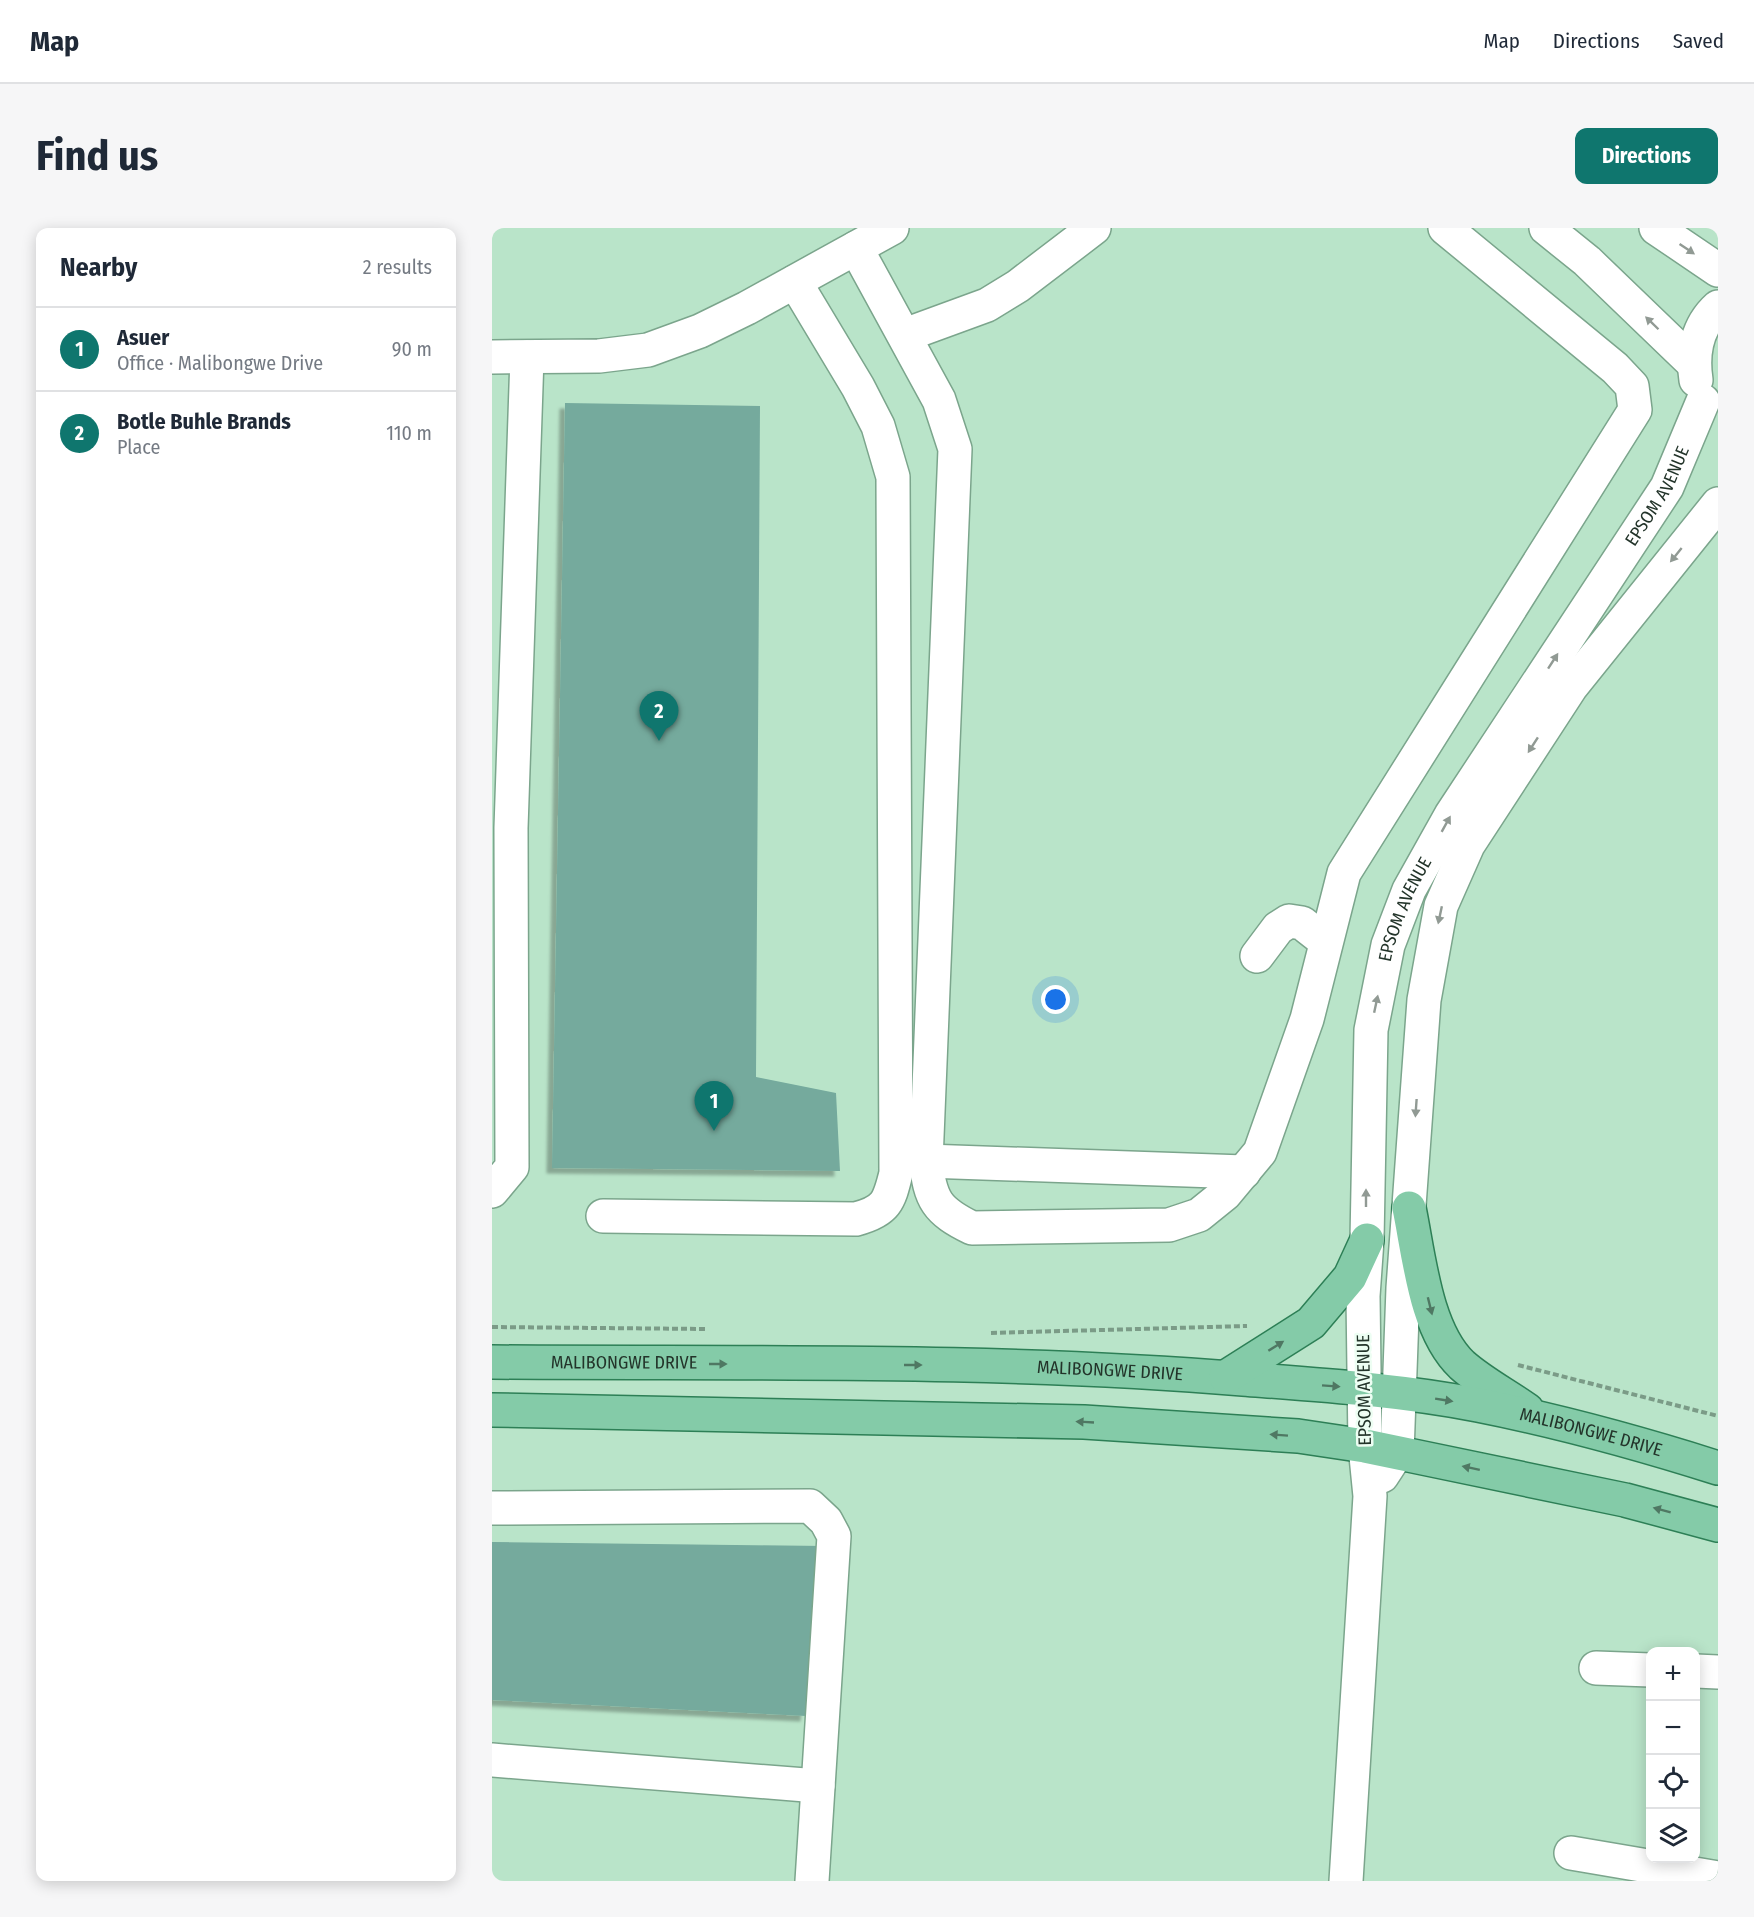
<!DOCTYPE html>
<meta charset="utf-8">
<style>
body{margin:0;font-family:"Fira Sans Condensed",sans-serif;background:#f6f6f7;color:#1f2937}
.controls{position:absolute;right:18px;bottom:18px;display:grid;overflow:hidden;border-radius:12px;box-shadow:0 3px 15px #0003}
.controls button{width:54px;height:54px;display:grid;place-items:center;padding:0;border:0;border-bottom:2px solid #e0e1e3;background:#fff;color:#1f2937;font:30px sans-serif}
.you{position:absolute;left:564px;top:772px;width:21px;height:21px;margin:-15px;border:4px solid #fff;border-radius:50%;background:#1a73e8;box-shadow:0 0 0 9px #1a73e833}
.badge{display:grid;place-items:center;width:39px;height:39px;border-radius:50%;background:#0f766e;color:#fff;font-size:20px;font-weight:700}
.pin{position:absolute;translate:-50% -50px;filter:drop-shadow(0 2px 3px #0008)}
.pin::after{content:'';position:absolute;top:32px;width:21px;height:18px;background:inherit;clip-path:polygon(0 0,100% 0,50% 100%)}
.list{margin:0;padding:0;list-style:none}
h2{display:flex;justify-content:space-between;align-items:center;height:78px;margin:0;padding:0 24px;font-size:26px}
h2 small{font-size:20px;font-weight:400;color:#747a83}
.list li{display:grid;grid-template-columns:39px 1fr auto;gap:18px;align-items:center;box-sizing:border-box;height:84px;padding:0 24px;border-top:2px solid #e0e1e3}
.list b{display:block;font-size:22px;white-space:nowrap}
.list p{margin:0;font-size:20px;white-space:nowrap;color:#747a83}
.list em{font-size:20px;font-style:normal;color:#747a83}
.icon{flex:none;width:33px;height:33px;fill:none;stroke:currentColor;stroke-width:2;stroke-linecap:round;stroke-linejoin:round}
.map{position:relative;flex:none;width:1226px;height:1653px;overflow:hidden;border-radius:12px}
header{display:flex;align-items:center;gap:36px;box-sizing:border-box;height:84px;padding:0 30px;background:#fff;border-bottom:2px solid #e0e1e3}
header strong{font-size:28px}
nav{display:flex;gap:33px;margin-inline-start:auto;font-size:21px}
.intro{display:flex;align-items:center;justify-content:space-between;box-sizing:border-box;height:144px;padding:0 36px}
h1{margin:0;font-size:42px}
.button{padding:15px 27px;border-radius:12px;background:#0f766e;color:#fff;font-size:21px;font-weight:700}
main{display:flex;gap:36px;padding:0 36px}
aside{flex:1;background:#fff;border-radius:12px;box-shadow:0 3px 15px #0003}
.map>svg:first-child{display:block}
.building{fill:#75aa9d;filter:url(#shadow)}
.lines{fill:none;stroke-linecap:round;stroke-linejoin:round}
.minor-casing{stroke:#7ba58c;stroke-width:36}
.major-casing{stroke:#2d7f56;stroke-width:36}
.path{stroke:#7b9b87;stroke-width:4;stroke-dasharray:6 3;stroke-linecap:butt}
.minor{stroke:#fff;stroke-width:33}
.major{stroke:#84cba8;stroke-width:33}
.oneway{fill:#919a94}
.oneway2{fill:#4f7863}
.labels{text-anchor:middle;stroke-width:5;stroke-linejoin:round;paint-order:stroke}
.street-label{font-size:18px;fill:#23342a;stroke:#edfef3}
</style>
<header>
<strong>Map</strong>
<nav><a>Map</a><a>Directions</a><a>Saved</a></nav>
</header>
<div class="intro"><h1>Find us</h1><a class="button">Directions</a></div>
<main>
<aside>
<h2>Nearby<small>2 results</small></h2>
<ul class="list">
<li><span class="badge">1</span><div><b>Asuer</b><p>Office · Malibongwe Drive</p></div><em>90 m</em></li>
<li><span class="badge">2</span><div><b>Botle Buhle Brands</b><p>Place</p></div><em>110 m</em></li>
</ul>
</aside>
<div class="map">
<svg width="1226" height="1653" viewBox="0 0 1226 1653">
<defs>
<filter id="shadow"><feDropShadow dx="-5.5" dy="5.5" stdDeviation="1.5" flood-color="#0004"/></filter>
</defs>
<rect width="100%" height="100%" fill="#b9e4c9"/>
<path class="building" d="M73 175 268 178 264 849 344 865 348 943 60 940Z
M0 1314 333 1318 314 1488 0 1472Z"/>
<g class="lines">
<g class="minor-casing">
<g id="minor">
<path d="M1054 0 1095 33 1202 136"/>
<path d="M1164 0 1226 42"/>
<path d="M364 20 447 172 463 221 434 933C438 972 445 983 480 1000L677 997 707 987 733 966 768 924 815 791 852 645 1143 182 1140 158 1123 140 953 0"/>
<path d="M413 107 495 77 526 58 602 0"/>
<path d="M0 129 107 128 156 122 208 103 255 80 400 0"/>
<path d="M1204 152C1200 125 1205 98 1226 79"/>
<path d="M765 728 786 700 797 693 810 695 833 713"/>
<path d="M434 933 752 944"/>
<path d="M0 963 20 939 19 600 35 129"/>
<path d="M111 988 364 991C394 983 397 974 404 945L401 249 386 198 366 159 303 54"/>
<path d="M890 1248 905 1225 911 1060 932 772 949 678 976 617 1079 459 1226 276"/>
<path d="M0 1280 318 1278 334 1293 342 1308 320 1653"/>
<path d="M1104 1440 1158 1442"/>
<path d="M1204 1443 1226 1444"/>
<path d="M0 1532 326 1558"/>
<path d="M1079 1625 1226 1650"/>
<path id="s1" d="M854 1653 878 1268 873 1218 871 1068 875 1012 879 802 896 717 917 662 959 587 1175 259 1211 173"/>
</g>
</g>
<g class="major-casing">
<g id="major">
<path d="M917 980C927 1028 933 1102 970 1137 989 1154 1014 1167 1035 1182"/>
<path id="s2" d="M0 1134C250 1136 502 1130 751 1151 830 1157 908 1162 986 1177 1067 1193 1147 1215 1226 1240"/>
<path d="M734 1149 819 1095 858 1049 875 1012"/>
<path d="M0 1182 592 1194 806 1208 873 1218 1133 1272 1226 1297"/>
</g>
</g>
<path class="path" d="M0 1099 215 1101
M499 1105 755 1098
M1026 1137 1226 1188"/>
<use href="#minor" class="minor"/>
<use href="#major" class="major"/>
</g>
<defs><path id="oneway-solid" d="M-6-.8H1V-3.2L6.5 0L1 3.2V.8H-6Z" transform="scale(1.5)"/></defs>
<g class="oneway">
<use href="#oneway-solid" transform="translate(1195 21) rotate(34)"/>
<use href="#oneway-solid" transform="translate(1160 95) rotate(-136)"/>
<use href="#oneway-solid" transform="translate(1184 327) rotate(129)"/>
<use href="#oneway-solid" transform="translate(1061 433) rotate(-57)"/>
<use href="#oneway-solid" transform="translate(1041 517) rotate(123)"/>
<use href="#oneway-solid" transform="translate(954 596) rotate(-61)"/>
<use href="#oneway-solid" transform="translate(948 687) rotate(102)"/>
<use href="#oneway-solid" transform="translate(884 776) rotate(-78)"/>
<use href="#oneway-solid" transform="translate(924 880) rotate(94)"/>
<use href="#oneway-solid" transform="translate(874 970) rotate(-90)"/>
</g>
<g class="oneway2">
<use href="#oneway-solid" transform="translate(938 1078) rotate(76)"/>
<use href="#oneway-solid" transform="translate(784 1118) rotate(-32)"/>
<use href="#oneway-solid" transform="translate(226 1136)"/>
<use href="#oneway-solid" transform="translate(421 1137)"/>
<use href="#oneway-solid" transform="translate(839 1158) rotate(4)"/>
<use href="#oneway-solid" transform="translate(952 1172) rotate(9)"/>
<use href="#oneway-solid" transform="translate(593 1194) rotate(-177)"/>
<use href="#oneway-solid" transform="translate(787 1207) rotate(-176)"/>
<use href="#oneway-solid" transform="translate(979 1240) rotate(-168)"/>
<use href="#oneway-solid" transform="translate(1170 1282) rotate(-165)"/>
</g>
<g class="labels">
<g class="street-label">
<text dy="6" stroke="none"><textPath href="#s1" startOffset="1464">EPSOM AVENUE</textPath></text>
<text dy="6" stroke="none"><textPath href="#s1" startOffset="978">EPSOM AVENUE</textPath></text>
<text dy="6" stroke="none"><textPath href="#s2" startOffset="132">MALIBONGWE DRIVE</textPath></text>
<text dy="6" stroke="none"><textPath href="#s2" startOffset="618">MALIBONGWE DRIVE</textPath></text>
<text transform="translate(872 1162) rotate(-91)" y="6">EPSOM AVENUE</text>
<text dy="6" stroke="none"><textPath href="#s2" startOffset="1104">MALIBONGWE DRIVE</textPath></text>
</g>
</g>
</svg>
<div class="controls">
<button>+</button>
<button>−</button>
<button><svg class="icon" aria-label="locate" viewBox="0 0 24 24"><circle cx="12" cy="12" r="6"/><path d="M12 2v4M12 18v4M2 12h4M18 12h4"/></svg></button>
<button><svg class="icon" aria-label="layers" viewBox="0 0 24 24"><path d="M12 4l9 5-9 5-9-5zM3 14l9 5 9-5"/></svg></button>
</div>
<div class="you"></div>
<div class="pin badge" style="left:222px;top:903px">1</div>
<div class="pin badge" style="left:167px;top:513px">2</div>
</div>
</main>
